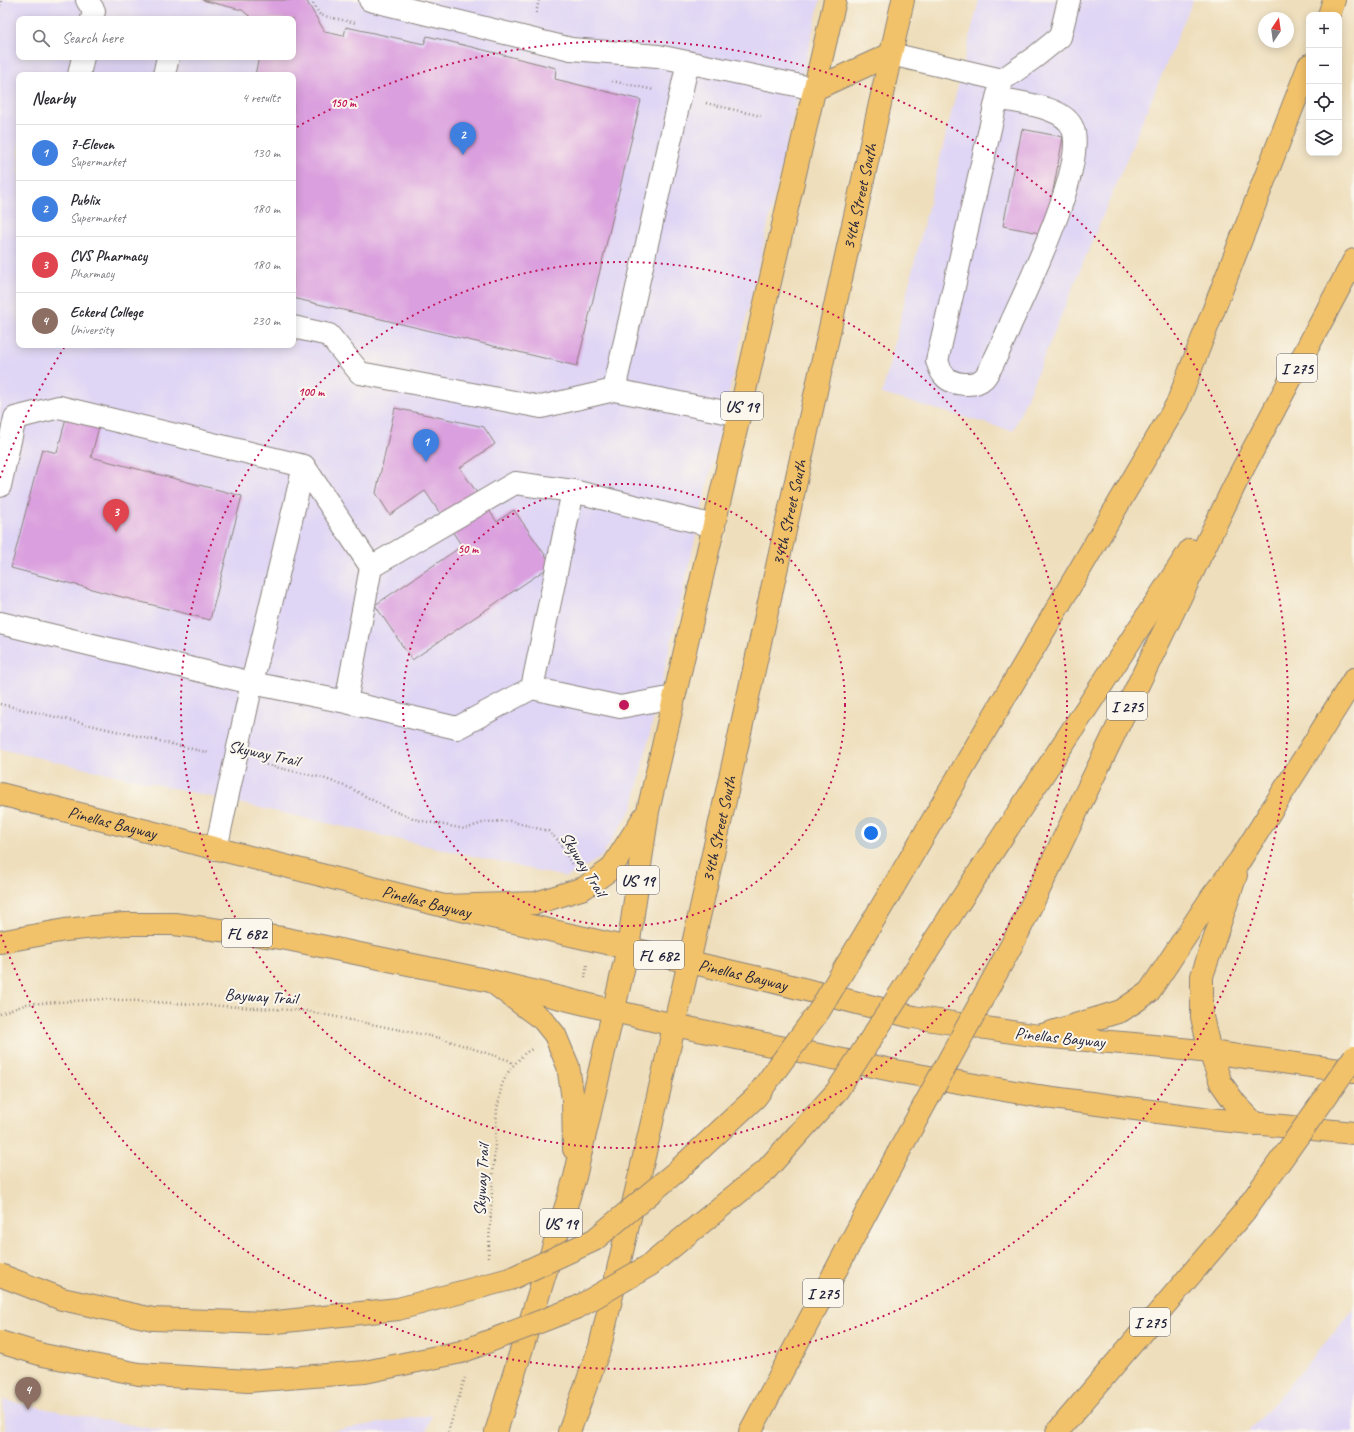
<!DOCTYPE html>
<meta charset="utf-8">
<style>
body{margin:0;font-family:Caveat,sans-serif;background:#f2f2f3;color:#2b2b33}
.controls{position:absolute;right:12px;top:12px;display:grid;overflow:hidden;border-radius:8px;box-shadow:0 2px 10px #0003}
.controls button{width:36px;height:36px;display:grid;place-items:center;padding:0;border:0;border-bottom:1px solid #e1e1e2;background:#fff;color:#2b2b33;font:20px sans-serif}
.compass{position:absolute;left:1258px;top:12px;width:36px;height:36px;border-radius:50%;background:#fff;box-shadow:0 2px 10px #0003;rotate:13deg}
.you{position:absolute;left:871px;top:833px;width:14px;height:14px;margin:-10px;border:3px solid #fff;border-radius:50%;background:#1a73e8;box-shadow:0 0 0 6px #1a73e833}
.badge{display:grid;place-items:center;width:26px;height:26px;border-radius:50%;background:#2563eb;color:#fff;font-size:13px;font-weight:700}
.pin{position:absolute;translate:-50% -33px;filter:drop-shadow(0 1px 2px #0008)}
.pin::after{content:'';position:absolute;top:21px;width:14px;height:12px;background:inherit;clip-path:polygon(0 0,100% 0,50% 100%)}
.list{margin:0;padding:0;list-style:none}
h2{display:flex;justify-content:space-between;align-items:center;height:52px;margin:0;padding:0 16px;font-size:17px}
h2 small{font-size:13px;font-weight:400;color:#7c7c81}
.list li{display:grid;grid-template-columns:26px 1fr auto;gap:12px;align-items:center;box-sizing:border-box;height:56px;padding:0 16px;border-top:1px solid #e1e1e2}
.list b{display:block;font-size:15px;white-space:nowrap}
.list p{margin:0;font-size:13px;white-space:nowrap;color:#7c7c81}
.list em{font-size:13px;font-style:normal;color:#7c7c81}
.icon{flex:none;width:22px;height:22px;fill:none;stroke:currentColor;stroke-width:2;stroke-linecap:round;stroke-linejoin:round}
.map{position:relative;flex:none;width:1354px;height:1432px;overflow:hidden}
.search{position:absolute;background:#fff;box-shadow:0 2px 10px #0003;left:16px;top:16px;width:280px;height:44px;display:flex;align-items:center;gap:10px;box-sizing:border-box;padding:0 14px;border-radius:8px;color:#7c7c81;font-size:15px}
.panel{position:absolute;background:#fff;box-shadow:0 2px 10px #0003;left:16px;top:72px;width:280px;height:276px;border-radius:8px}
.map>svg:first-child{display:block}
.built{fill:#dfd5f5;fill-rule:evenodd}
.building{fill:#da9fde}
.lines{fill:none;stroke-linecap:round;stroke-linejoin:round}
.minor-casing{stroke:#88807b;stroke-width:24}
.major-casing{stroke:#88807b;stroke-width:24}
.highway-casing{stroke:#88807b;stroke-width:24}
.path{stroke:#88807b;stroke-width:2.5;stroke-dasharray:1 3;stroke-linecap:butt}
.minor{stroke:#fff;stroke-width:22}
.major{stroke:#f2c26a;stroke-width:22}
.highway{stroke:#f2c26a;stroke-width:22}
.highway-bridge-casing{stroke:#88807b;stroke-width:24;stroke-linecap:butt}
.highway-bridge{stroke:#f2c26a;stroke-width:22}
.ring{fill:none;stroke:#c2185b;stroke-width:2;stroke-dasharray:2 4}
.labels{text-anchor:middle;stroke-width:4;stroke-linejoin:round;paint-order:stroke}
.shield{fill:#fbf7ec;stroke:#636270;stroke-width:1}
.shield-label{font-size:16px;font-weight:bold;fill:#22223b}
.street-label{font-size:17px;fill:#22223b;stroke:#fbf7ec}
.centre{fill:#c2185b;stroke:#fbf7ec;stroke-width:2}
.ring-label{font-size:12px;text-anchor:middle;font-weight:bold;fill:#c2185b;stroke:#fbf7ec;stroke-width:4;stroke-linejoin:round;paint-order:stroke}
</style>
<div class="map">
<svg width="1354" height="1432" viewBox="0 0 1354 1432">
<rect width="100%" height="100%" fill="#fbf7ec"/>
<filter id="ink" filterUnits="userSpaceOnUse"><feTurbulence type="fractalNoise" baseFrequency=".025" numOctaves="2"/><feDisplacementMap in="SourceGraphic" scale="8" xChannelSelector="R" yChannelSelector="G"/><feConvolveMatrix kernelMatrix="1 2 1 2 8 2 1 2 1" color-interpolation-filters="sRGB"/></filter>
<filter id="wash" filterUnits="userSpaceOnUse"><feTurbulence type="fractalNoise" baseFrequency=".012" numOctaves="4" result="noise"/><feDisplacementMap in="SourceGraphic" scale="16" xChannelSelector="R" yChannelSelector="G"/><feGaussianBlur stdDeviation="0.9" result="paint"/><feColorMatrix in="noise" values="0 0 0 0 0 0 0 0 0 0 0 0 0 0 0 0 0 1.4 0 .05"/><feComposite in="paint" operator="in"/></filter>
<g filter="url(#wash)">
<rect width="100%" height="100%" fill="#eedebb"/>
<path class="built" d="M0 0H820L633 807 601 857 578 872 565 877 0 749ZM19 19H293V57H19ZM19 75H293V345H19Z
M979 0H1193L1013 431 882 394Z
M1354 1309V1432H1249Z
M3 1400 103 1420 171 1432H6Z
M432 1415 426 1432H321Z"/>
<g id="blocks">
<path class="building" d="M202 0H306L325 32 344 36 346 27 424 44 427 36 556 68 555 79 641 100 577 366 293 298V75H255L259 57H293V19H253L242 10Z
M1022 129 1063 137 1045 234 1003 226Z
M395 408 484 427 495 444 460 468 497 522 514 510 552 565 412 660 375 605 462 546 425 491 390 515 376 493Z
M66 418 99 427 91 457 242 496 210 620 11 568 42 449 57 453Z"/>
</g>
</g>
<g filter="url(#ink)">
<use href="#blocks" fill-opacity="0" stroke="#88807b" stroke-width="1"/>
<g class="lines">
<g class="minor-casing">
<path id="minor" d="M87 0 94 11 92 19
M370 0 571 49 658 56 815 89
M891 54 1002 80 997 98 937 361C939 365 940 371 943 374 951 386 975 387 984 378 987 375 989 370 991 367 998 353 1005 338 1011 323 1028 286 1086 166 1073 129 1065 106 1019 103 997 98
M79 75 83 57
M164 75 168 57
M1002 80 1035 57 1060 37 1069 0
M293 327 329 335 360 373 541 407 614 390 740 415
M614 390 688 62
M0 486 15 418 59 407 304 466 371 567 346 702
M371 567 515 483 573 491
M0 623 252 683 304 466
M532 688 573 491 714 526
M216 849 252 683 346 702 457 728 532 688 620 707 674 697"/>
</g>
<g class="major-casing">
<g id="major">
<path id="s1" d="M0 794 444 906 628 948"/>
<path d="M0 942 65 930 124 924H174L282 938 491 981 614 1011"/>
<path d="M1039 1036 1134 1044 1210 1052 1354 1072"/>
</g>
</g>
<g class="highway-casing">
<g id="highway">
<path d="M1329 15 1334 0"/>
<path d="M815 89 891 54"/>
<path d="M1236 875 1202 976V1017L1210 1052 1221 1083 1235 1103 1255 1124"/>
<path d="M894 886 1177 404 1309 65"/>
<path d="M444 906 536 903 584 888 611 869 644 817"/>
<path d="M951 915 1190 550"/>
<path d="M1016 937 1239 476 1354 260"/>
<path id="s2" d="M628 948 755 977 913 1017 1039 1036 1121 1011 1149 992 1213 895 1240 860 1354 679"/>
<path d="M491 981 543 1020 555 1035 568 1066 573 1099 574 1149"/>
<path d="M614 1011 674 1025 901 1072 1038 1096 1210 1119 1354 1133"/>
<path d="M496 1432 575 1177 628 948 648 811 835 0"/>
<path id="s3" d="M569 1432 600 1347 689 962 903 0"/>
<path d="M750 1432 897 1155"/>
<path d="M1057 1432 1244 1212"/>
</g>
</g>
<path class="path" d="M311 0 320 15 356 23
M0 6 1 0
M536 13 539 0
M612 81 654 90
M706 103 761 116
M0 704 210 753
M262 764 323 778 350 788 391 810 418 820 465 829 485 822 510 821 548 831 559 841 572 865
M585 978 587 965
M0 1014 27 1004 104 999 307 1011 440 1038 508 1060 514 1064
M488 1258 497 1110 502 1084 510 1069 525 1053 532 1049
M448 1432 465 1378"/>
<use href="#minor" class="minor"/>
<use href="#major" class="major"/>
<use href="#highway" class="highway"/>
<g class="highway-bridge-casing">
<path id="highway-bridge" d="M897 1155 1016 937
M1244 1212 1354 1057
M0 1275 62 1299 153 1319 267 1323 398 1309 510 1279 594 1240 677 1171 756 1097 819 1011 894 886
M0 1342 43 1355 139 1374 248 1381 365 1372 461 1352 578 1307 650 1265 766 1170 837 1091 951 915"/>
</g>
<use href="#highway-bridge" class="highway-bridge"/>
</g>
</g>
<g class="ring">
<circle cx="624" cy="705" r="221"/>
<circle cx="624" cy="705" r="443"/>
<path d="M0 478A664 664 0 0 1 64 348M297 127A664 664 0 1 1 0 932"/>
</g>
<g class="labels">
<g class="shield">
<rect x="1277" y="354" width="40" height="28" rx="3"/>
<rect x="721" y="392" width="42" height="28" rx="3"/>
<rect x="1107" y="692" width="40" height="28" rx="3"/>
<rect x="617" y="866" width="42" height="28" rx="3"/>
<rect x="222" y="919" width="50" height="28" rx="3"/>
<rect x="634" y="941" width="50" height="28" rx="3"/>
<rect x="540" y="1209" width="42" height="28" rx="3"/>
<rect x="803" y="1279" width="40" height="28" rx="3"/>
<rect x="1130" y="1308" width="40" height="28" rx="3"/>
</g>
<g class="shield-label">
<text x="1297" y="374">I 275</text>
<text x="742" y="412">US 19</text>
<text x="1127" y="712">I 275</text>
<text x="638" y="886">US 19</text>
<text x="247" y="939">FL 682</text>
<text x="659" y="961">FL 682</text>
<text x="561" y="1229">US 19</text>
<text x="823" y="1299">I 275</text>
<text x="1150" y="1328">I 275</text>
</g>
<g class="street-label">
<text dy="6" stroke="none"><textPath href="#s3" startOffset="1270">34th Street South</textPath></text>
<text dy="6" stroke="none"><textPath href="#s3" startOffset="946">34th Street South</textPath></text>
<text transform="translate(264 753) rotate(12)" y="6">Skyway Trail</text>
<text dy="6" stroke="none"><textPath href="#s1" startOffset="116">Pinellas Bayway</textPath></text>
<text dy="6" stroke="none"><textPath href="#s3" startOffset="622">34th Street South</textPath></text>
<text transform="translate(584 864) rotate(58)" y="6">Skyway Trail</text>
<text dy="6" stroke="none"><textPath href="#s1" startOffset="440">Pinellas Bayway</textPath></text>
<text dy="6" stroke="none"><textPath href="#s2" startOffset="118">Pinellas Bayway</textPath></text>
<text transform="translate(261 996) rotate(4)" y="6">Bayway Trail</text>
<text transform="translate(1060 1037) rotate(6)" y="6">Pinellas Bayway</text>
<text transform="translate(481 1180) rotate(-87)" y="6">Skyway Trail</text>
</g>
</g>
<circle cx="624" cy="705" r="6" class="centre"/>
<g class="ring-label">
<text x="343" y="107">150 m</text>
<text x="311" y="396">100 m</text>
<text x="468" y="553">50 m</text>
</g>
</svg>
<div class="controls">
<button>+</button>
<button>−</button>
<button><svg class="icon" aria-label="locate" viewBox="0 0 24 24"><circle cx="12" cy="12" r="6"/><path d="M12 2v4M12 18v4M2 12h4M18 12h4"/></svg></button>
<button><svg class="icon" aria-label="layers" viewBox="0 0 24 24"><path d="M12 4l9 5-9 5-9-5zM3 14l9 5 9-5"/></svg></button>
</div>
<svg class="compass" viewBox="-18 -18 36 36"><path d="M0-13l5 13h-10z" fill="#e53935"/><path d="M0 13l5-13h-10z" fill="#7c7c81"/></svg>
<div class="you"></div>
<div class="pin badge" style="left:426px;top:462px;background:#3f7fe0">1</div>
<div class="pin badge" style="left:463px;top:155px;background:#3f7fe0">2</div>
<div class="pin badge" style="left:116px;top:532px;background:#e0444e">3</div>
<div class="pin badge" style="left:28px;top:1410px;background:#8d6e63">4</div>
<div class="search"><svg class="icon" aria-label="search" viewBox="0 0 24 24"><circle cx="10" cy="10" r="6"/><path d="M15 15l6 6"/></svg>Search here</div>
<section class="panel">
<h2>Nearby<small>4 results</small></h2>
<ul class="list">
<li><span class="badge" style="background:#3f7fe0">1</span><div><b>7-Eleven</b><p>Supermarket</p></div><em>130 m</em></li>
<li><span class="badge" style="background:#3f7fe0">2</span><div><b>Publix</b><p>Supermarket</p></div><em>180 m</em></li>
<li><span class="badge" style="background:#e0444e">3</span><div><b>CVS Pharmacy</b><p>Pharmacy</p></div><em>180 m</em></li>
<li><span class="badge" style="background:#8d6e63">4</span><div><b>Eckerd College</b><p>University</p></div><em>230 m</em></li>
</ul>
</section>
</div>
